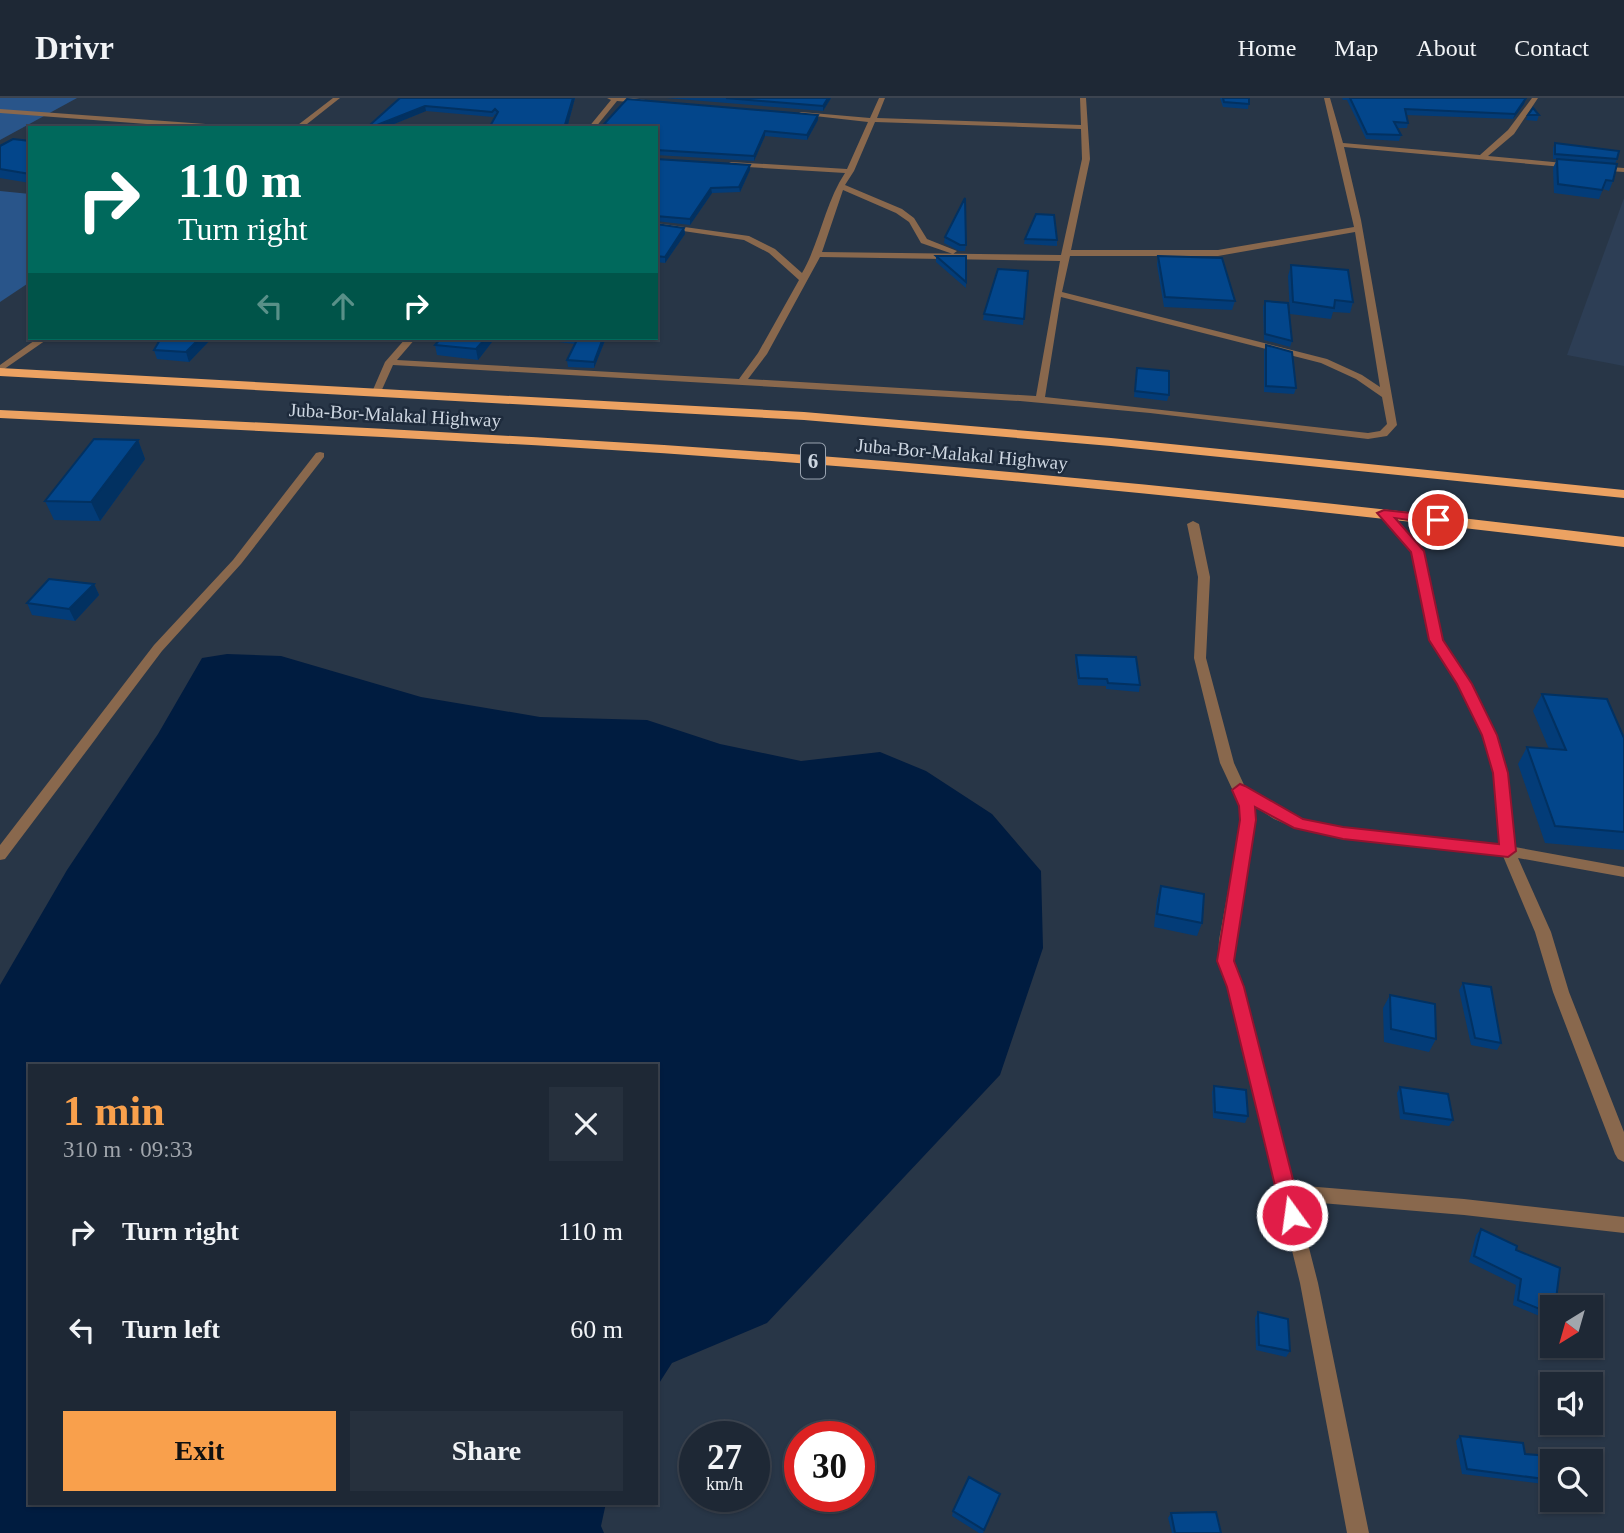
<!DOCTYPE html>
<meta charset="utf-8">
<style>
body{margin:0;font-family:Georgia,serif;background:#26303d;color:#f1f3f6;height:100vh;display:flex;flex-direction:column;font-size:26px;white-space:nowrap}
*{box-sizing:border-box;margin:0}
p{font-size:23px;color:#a1a6ad}
.icon{flex:none;width:38px;height:38px;fill:none;stroke:currentColor;stroke-width:2;stroke-linecap:round;stroke-linejoin:round}
.map{position:relative;flex:1;overflow:hidden}
.side{position:absolute;left:28px;top:966px;width:630px;height:441px;display:flex;flex-direction:column;background:#1e2835;border-radius:0px;box-shadow:0 2px 5px #0004,0 0 0 2px #3c4450}
.side>*{flex:none}
.banner{position:absolute;left:28px;top:28px;width:630px;height:214px;border-radius:0px;box-shadow:0 2px 5px #0004,0 0 0 2px #3c4450;background:#00695c;color:#fff;overflow:hidden}
.needle{width:46px;rotate:217deg}
.buttons{position:absolute;left:1540px;top:1197px;display:grid;gap:14px}
.buttons a{display:grid;place-items:center;width:63px;height:63px;border-radius:0px;background:#1e2835;box-shadow:0 2px 5px #0004,0 0 0 2px #3c4450;font-size:35px}
.speed{position:absolute;left:679px;top:1323px;display:flex;gap:14px;font-size:35px;font-weight:700;text-align:center}
.speed>*{display:grid;place-content:center;width:91px;height:91px;border-radius:50%;background:#1e2835;box-shadow:0 2px 5px #0004,0 0 0 2px #3c4450;line-height:1}
.speed small{font-size:18px;font-weight:400}
.speed .limit{border:10px solid #d22;background:#fff;color:#111}
.pin{position:absolute;display:grid;place-items:center;width:60px;height:60px;color:#fff;margin:-30px;border:4px solid #fff;border-radius:50%;box-shadow:0 2px 7px #0007}
.me{position:absolute;width:77px;margin:-38px;rotate:346deg;stroke-linejoin:round;filter:drop-shadow(0 0 5px #0008)}
.turn{display:flex;align-items:center;gap:24px;height:147px;padding:0 35px;font-size:32px}
.turn .icon{width:91px;height:91px;stroke-width:2.5}
.turn b{display:block;font-size:49px;line-height:60px}
.lanes{display:flex;align-items:center;height:66px;padding:0 35px;background:#0003;justify-content:center;gap:35px;direction:ltr}
.lanes .off{opacity:.35}
.round{display:grid;place-items:center;flex:none;width:74px;height:74px;border-radius:0px;background:#26303d}
.overview{display:flex;align-items:center;justify-content:space-between;height:119px;padding:0 35px}
h1{font-size:42px;font-weight:700;line-height:52px;color:#f9a04c}
.button{display:flex;gap:14px;margin-top:auto;padding:14px 35px}
.button a{flex:1;height:80px;border-radius:0px;background:#f9a04c;color:#111;font-size:28px;font-weight:700;line-height:80px;text-align:center}
.button a+a{background:#26303d;color:#f1f3f6}
ul{padding:0;list-style:none}
li{display:flex;align-items:center;gap:21px;height:98px;padding:0 35px}
li div{flex:1}
li b{display:block;font-size:26px}
li em{font-style:normal}
header{display:flex;align-items:center;gap:42px;box-sizing:border-box;height:98px;padding:0 35px;background:#1e2835;border-bottom:2px solid #3c4450}
header strong{font-size:33px}
nav{display:flex;gap:38px;margin-inline-start:auto;font-size:24px}
.map>svg:first-child{display:block}
.built{fill:#2d3e55}
.green{fill:#29558a}
.water{fill:#001c40}
.lines{fill:none;stroke-linecap:round;stroke-linejoin:round}
.minor{fill:#89684d;fill-rule:evenodd}
.trunk{fill:#eca262;fill-rule:evenodd}
.wall{fill:#033c78}
.shaded-wall{fill:#023161}
.building{fill:#03468b;stroke:#023161;stroke-width:2}
.route{fill:#e11d48;stroke:#92132f;stroke-width:2}
.labels{text-anchor:middle;dominant-baseline:central;stroke-width:5;stroke-linejoin:round;paint-order:stroke}
.far-street-label{font-size:19px;fill:#ced7e2;stroke:#1e2b3c}
.shield{fill:#1e2b3c;stroke:#99a3b0;stroke-width:2}
.shield-label{font-size:21px;font-weight:bold;fill:#ced7e2}
</style>
<header>
<strong>Drivr</strong>
<nav><a>Home</a><a>Map</a><a>About</a><a>Contact</a></nav>
</header>
<div class="map">
<svg width="1624" height="1435" viewBox="0 0 1624 1435">
<rect width="100%" height="100%" fill="#283647"/>
<!-- built -->
<path class="built" d="M1624,100V268L1567,257Z"/>
<!-- green -->
<path class="green" d="M0,0H77L0,42Z
M0,93L30,96V184L0,204Z"/>
<!-- water -->
<path class="water" d="M227,556L281,558L421,599L540,619L647,622L720,646L801,663L880,654L926,673L992,716L1041,773L1043,850L1000,977L767,1225L672,1265L656,1290V968H30V1405H606L601,1428L604,1435H0V887L67,772L158,636L202,560Z"/>
<g class="lines">
<!-- minor -->
<path class="minor" d="M333,0H340L302,30H294Z
M607,0H633L658,4L655,6L617,3L595,30H588L611,2Z
M879,0H885L877,20L1081,27L1080,0H1086L1090,61L1071,152H1218L1354,129L1324,0H1330L1343,45L1480,57L1508,32L1532,0H1538L1514,36L1488,58L1574,66L1578,68L1574,70L1344,49L1361,122L1397,327L1387,338L1368,341L1150,315L1020,303L393,267L380,296L372,294L385,264L406,240H416L397,262L739,281L758,255L799,182L769,155L744,142L656,129V125L749,138L775,151L802,175C820,144 825,105 845,75L731,68L727,66L731,64L847,71L868,24L797,16L801,14L870,20ZM875,24L1081,31L1082,61L1061,157L822,154L843,92L896,115L909,124L921,145L953,156L957,153L927,141L914,120L902,111L845,87L854,73ZM1355,134L1380,289L1362,277L1327,261L1062,194L1070,158H1218ZM820,159L1060,163L1036,298L748,281L767,256ZM1061,199L1321,265L1356,281L1382,299L1387,326L1380,333L1368,335L1045,299Z
M0,11L233,28L236,30H200L0,15Z
M1597,68L1624,70V74L1594,72L1593,70Z
M38,240H49L0,274V267Z
M320,354L324,355V359L241,466L162,553L5,761L0,762V747L154,547L233,462L316,355Z
M1384,412L1388,413L1423,453L1442,542L1470,586L1497,637L1508,675L1515,749L1624,769V779L1518,760L1551,834L1569,894L1624,1034V1064L1618,1061L1615,1056L1553,894L1535,834L1503,758L1344,740L1295,730L1274,721L1254,708L1255,722L1235,842L1234,863L1243,889L1293,1087L1464,1101L1624,1119V1135L1464,1117L1297,1103L1318,1185L1369,1435H1347L1300,1185L1227,889L1218,863L1219,842L1241,722L1240,708L1220,665L1194,560L1198,479L1187,426L1193,423L1199,426L1210,479L1206,560L1234,665L1245,689L1284,713L1303,721L1344,730L1500,747L1494,675L1483,637L1458,586L1430,542L1411,454L1378,415Z"/>
<!-- trunk -->
<path class="trunk" d="M0,270L804,314L1111,340L1624,392V400L1111,348L804,322L0,278Z
M0,312C188,321 376,330 564,341C918,361 1272,397 1624,439V449C1272,406 918,370 564,349C376,338 188,330 0,320Z"/>
</g>
<!-- wall -->
<path class="wall" d="M400,0H575L567,30H489L496,17L495,16L493,19L426,13L384,30H371V26Z
M666,0H831L823,13Z
M1220,0H1249L1248,11L1223,9Z
M1342,0H1526L1524,6L1513,21L1406,17L1408,25L1407,30H1397L1401,37L1399,43L1366,41L1347,2H1343Z
M1528,17H1539L1537,23L1526,22Z
M818,22L807,42L765,38L754,63L656,57V30H605L604,26Z
M30,43V85L0,80V48Z
M1555,45L1617,61L1615,66L1613,83L1609,93L1603,91L1599,101L1554,95L1553,70L1557,61H1553V50Z
M656,61L750,72L740,94L712,95L690,127L656,123Z
M656,126L684,130L685,136L665,165L656,164Z
M945,139L966,147L965,153H959L944,145Z
M1025,141L1057,142V148L1024,146Z
M936,158L966,184V190L936,164Z
M1158,158L1235,203L1232,212L1164,209L1157,167Z
M1291,167L1353,204L1350,215L1333,214L1331,221L1290,216L1288,178Z
M1028,173L1023,227L983,222L984,216Z
M1265,203L1292,243L1290,249L1264,242L1263,209Z
M161,240H212L189,264L157,261L154,252Z
M441,240H495L478,262L437,257L435,247Z
M558,240H606L594,270L568,269L567,262L575,246L559,244Z
M1266,247L1296,290L1294,296L1264,294V253Z
M1137,270L1169,297L1167,303L1134,299Z
M138,342L145,361L100,423L54,422L45,403Z
M94,486L99,497L75,523L32,517L27,505Z
M1076,557L1140,587L1139,594L1106,591V588L1078,587L1075,563Z
M1542,596L1624,640V752L1545,745L1518,666L1527,649L1549,651L1533,613Z
M1161,788L1202,825L1197,838L1154,829L1157,801Z
M1463,885L1501,945L1497,952L1471,947L1459,892Z
M1390,897L1436,941L1429,954L1384,944L1383,910Z
M1214,988L1248,1018L1245,1025L1213,1020L1212,994Z
M1400,989L1453,1022L1449,1028L1400,1021L1397,995Z
M1481,1131L1516,1152L1552,1216V1218L1549,1222L1513,1207L1516,1187L1469,1164L1476,1137Z
M1258,1214L1290,1253L1286,1259L1256,1252L1255,1220Z
M1460,1338L1552,1363V1390V1387L1462,1376L1456,1343Z
M999,1401L983,1435H979L952,1418L953,1413Z
M1171,1415L1221,1435H1172L1168,1420Z"/>
<!-- shaded-wall -->
<path class="shaded-wall" d="M573,0H575L567,30H564Z
M828,0H831L823,13V8Z
M1526,0L1524,6L1513,21L1515,16Z
M425,8L426,13L384,30H372V29Z
M818,17V22L807,42V37Z
M765,33V38L754,63V58Z
M750,67V72L740,94L739,89Z
M711,90L712,95L690,127V121Z
M684,130L685,136L665,165V159Z
M200,240H212L189,264L186,254Z
M486,240H495L478,262L476,251Z
M603,240H606L594,270V264Z
M138,342L145,361L100,423L91,404Z
M94,486L99,497L75,523L69,511Z"/>
<!-- building -->
<path class="building" d="M400,0H573L564,30H489L498,14L495,11L492,14L425,8L372,29L371,26Z
M726,0H828L823,8Z
M1223,0H1249V6L1224,4Z
M1350,0H1526L1515,16L1405,11L1408,25L1394,24L1401,37L1367,36Z
M627,1L818,17L807,37L765,33L754,58L656,52V30H625L604,26Z
M1533,10L1539,17H1528Z
M13,41L30,43V76L0,71V48Z
M1555,45L1619,53L1617,61L1555,56Z
M656,61L750,67L739,89L711,90L690,121L656,118Z
M1557,61L1617,66L1613,83L1606,82L1602,92L1558,86Z
M965,100L966,147H960L945,139Z
M1036,116L1054,117L1057,142L1025,141Z
M656,126L684,130L665,159L656,158Z
M936,158H966V184Z
M1158,158L1222,160L1235,203L1165,199Z
M1291,167L1348,172L1353,204L1335,202L1334,210L1293,204Z
M998,171L1028,173L1024,221L984,216Z
M1265,203L1288,205L1292,243L1265,236Z
M161,240H200L186,254L154,252Z
M441,240H486L476,251L435,247Z
M577,240H603L594,264L567,262L578,240Z
M1266,247L1292,254L1296,290L1266,288Z
M1137,270L1169,273V297L1135,293Z
M94,341L138,342L91,404L45,403Z
M49,481L94,486L69,511L27,505Z
M1076,557L1136,559L1140,587L1108,585L1107,581L1079,580Z
M1542,596L1607,601L1624,640V734L1555,728L1527,649L1566,652Z
M1161,788L1204,796L1202,825L1157,816Z
M1463,885L1491,889L1501,945L1475,940Z
M1390,897L1435,906L1436,941L1391,931Z
M1214,988L1246,992L1248,1018L1215,1014Z
M1400,989L1448,996L1453,1022L1404,1015Z
M1481,1131L1517,1148L1516,1152L1560,1170L1555,1209H1552V1216L1518,1202L1521,1181L1474,1158Z
M1258,1214L1288,1221L1290,1253L1259,1247Z
M1460,1338L1523,1345L1525,1356L1576,1360L1577,1363H1552V1382L1467,1371Z
M969,1379L1000,1396L984,1432L953,1413Z
M1216,1414L1221,1435H1175L1171,1415Z"/>
<!-- route -->
<path class="route" d="M1384,412L1438,418L1444,422L1438,426L1395,420L1424,453L1443,542L1472,586L1497,637L1508,675L1516,753L1508,759L1343,741L1294,730L1255,709L1256,722L1234,863L1244,889L1302,1117L1299,1124L1292,1126L1285,1124L1282,1117L1227,889L1217,863L1240,722L1239,708L1232,692L1240,686L1245,688L1303,721L1343,729L1499,746L1493,675L1482,637L1457,586L1429,542L1411,454L1377,415Z"/>
<g class="labels">
<!-- far-street labels -->
<g class="far-street-label">
<text transform="translate(395 317) rotate(3)">Juba-Bor-Malakal Highway</text>
<text transform="translate(962 356) rotate(5)">Juba-Bor-Malakal Highway</text>
</g>
<!-- shield labels -->
<rect class="shield" x="801" y="345.5" width="24" height="35" rx="5"/>
<g class="shield-label">
<text x="813" y="363">6</text>
</g>
</g>
</svg>
<div class="buttons">
<a><svg class="needle" viewBox="-14 -14 28 28"><path d="M0-13l5 13h-10z" fill="#e53935"/><path d="M0 13l5-13h-10z" fill="#a1a6ad"/></svg></a>
<a><svg class="icon" aria-label="sound" viewBox="0 0 24 24"><path d="M4 9h4l5-4v14l-5-4H4zM17 9q2 3 0 6"/></svg></a>
<a><svg class="icon" aria-label="search" viewBox="0 0 24 24"><circle cx="10" cy="10" r="6"/><path d="M15 15l6 6"/></svg></a>
</div>
<div class="speed"><div>27<small>km/h</small></div><div class="limit">30</div></div>
<div class="pin" style="left:1438px;top:422px;background:#d93025"><svg class="icon" aria-label="arrive" viewBox="0 0 24 24"><path d="M6 21V4h12l-3 4 3 4H6"/></svg></div>
<svg class="me" style="left:1292px;top:1117px" viewBox="-20 -20 40 40"><circle r="17" fill="#e11d48" stroke="#fff" stroke-width="3"/><path d="M0-11L8 9 0 5-8 9z" fill="#fff"/></svg>
<div class="banner">
<div class="turn"><svg class="icon" aria-label="right" viewBox="0 0 24 24"><path d="M7 20v-9h11M14 6l5 5-5 5"/></svg><div><b>110 m</b>Turn right</div></div>
<div class="lanes"><svg class="icon off" aria-label="left" viewBox="0 0 24 24"><path d="M17 20v-9H6M10 6l-5 5 5 5"/></svg><svg class="icon off" aria-label="ahead" viewBox="0 0 24 24"><path d="M12 20V5M6 11l6-6 6 6"/></svg><svg class="icon" aria-label="right" viewBox="0 0 24 24"><path d="M7 20v-9h11M14 6l5 5-5 5"/></svg></div>
</div>
<section class="side">
<div class="overview"><div><h1>1 min</h1><p>310 m · 09:33</p></div><a class="round"><svg class="icon" aria-label="close" viewBox="0 0 24 24"><path d="M6 6l12 12M18 6L6 18"/></svg></a></div>
<ul>
<li><svg class="icon" aria-label="right" viewBox="0 0 24 24"><path d="M7 20v-9h11M14 6l5 5-5 5"/></svg><div><b>Turn right</b></div><em>110 m</em></li>
<li><svg class="icon" aria-label="left" viewBox="0 0 24 24"><path d="M17 20v-9H6M10 6l-5 5 5 5"/></svg><div><b>Turn left</b></div><em>60 m</em></li>
</ul>
<div class="button"><a>Exit</a><a>Share</a></div>
</section>
</div>
